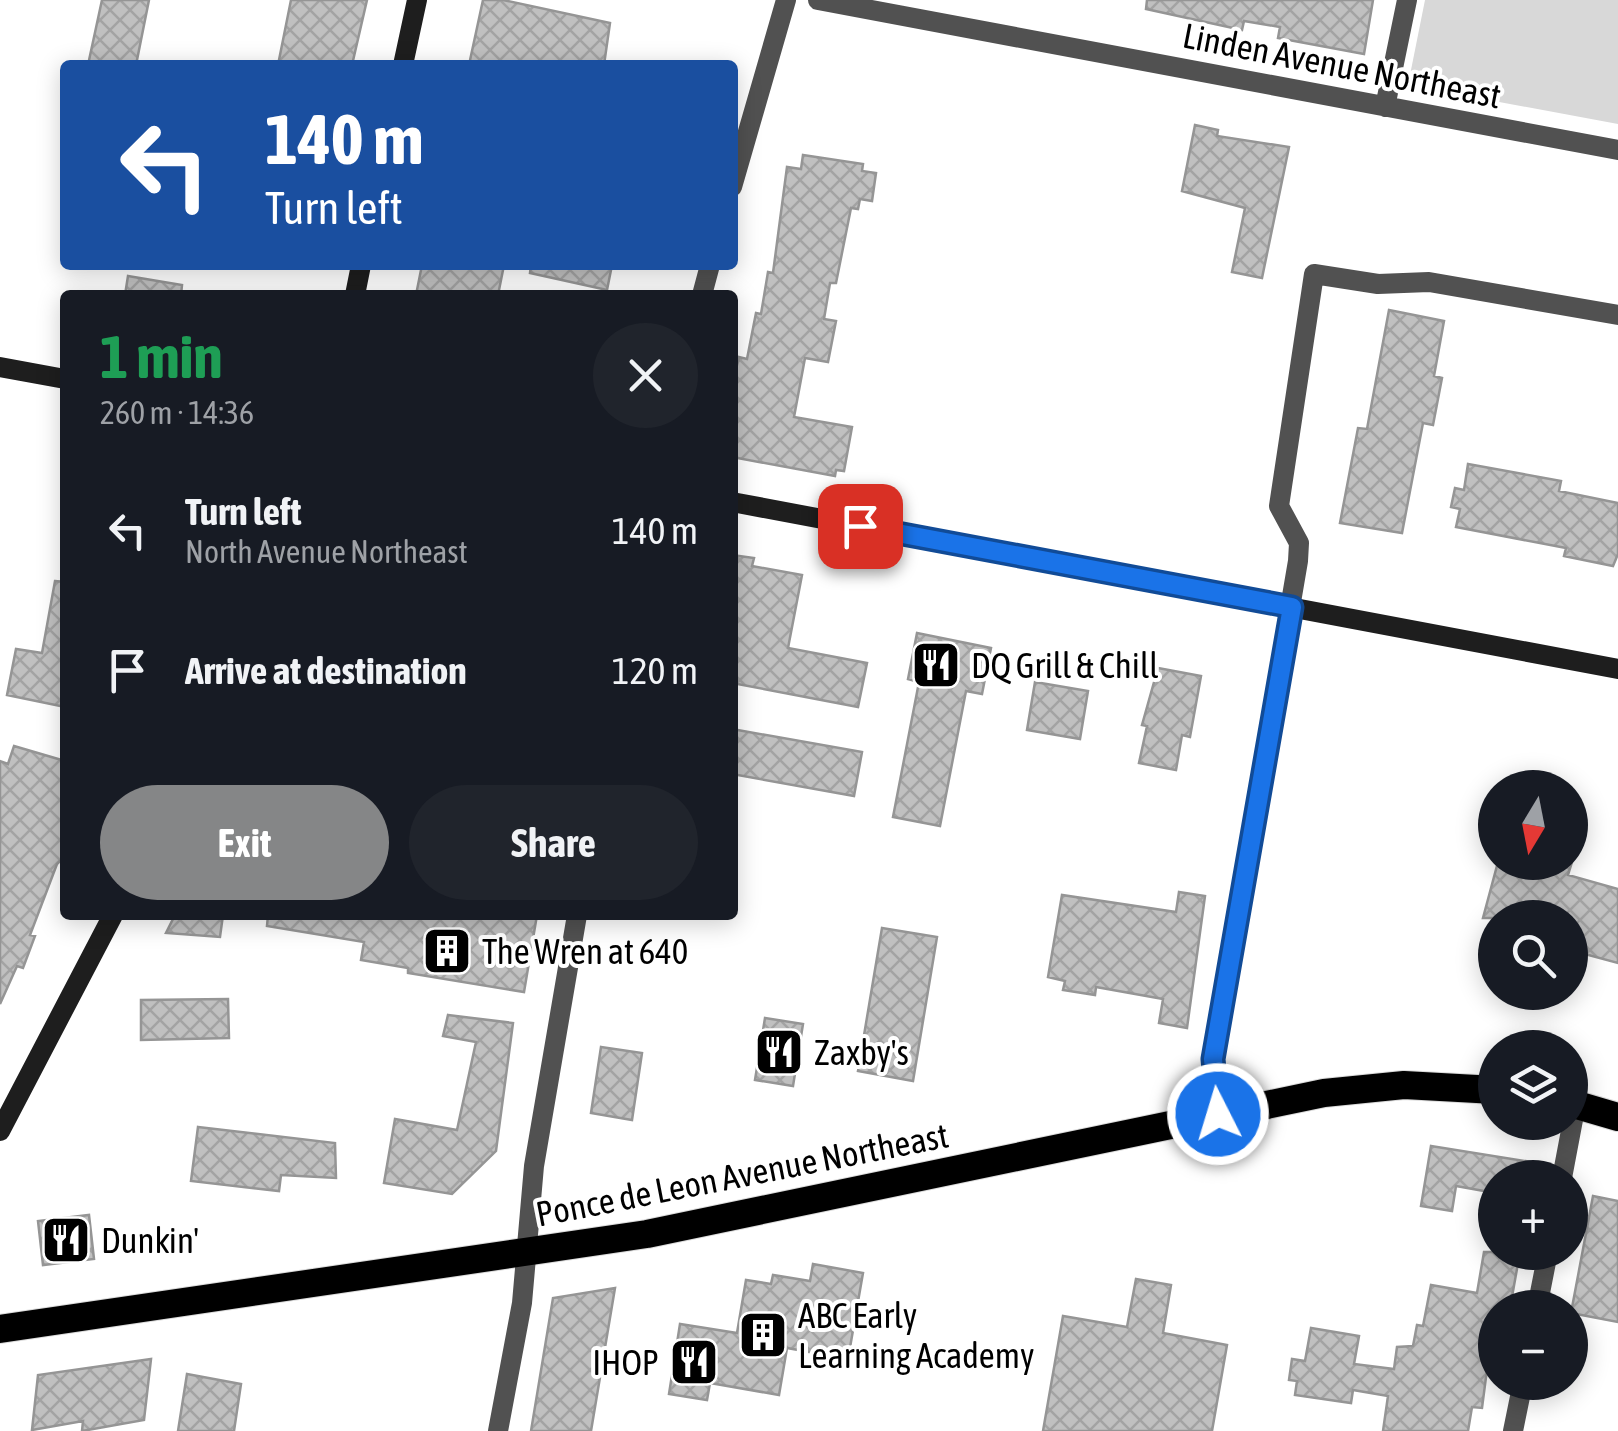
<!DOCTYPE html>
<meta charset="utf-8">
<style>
body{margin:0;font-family:"Asap Condensed",sans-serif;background:#20242c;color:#f1f3f6;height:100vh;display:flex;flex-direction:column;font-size:38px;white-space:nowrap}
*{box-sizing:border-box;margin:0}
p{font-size:32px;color:#9ea1a6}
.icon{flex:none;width:55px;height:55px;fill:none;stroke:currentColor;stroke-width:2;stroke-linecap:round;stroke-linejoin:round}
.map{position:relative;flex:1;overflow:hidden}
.details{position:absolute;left:60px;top:290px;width:678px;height:630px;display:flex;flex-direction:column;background:#171b24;border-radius:10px;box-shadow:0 5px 25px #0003}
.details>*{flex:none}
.banner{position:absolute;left:60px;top:60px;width:678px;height:210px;border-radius:10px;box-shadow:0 5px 25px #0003;background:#1a4fa0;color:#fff;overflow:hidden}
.needle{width:65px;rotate:190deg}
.controls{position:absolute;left:1478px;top:770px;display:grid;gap:20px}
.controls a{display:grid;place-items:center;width:110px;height:110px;border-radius:50%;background:#171b24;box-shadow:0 5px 25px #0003;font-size:50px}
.pin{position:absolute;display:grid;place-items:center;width:85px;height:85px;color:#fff;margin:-42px;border-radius:20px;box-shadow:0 5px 15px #0006}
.me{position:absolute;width:110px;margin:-55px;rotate:355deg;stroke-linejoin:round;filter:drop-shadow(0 0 8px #0008)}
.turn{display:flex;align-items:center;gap:35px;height:210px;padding:0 40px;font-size:45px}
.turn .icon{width:130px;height:130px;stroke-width:2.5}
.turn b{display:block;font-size:70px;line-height:85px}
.round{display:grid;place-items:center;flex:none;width:105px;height:105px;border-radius:52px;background:#20242c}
.headline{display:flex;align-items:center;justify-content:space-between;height:170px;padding:0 40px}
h1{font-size:60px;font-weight:700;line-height:75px;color:#1e9e55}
.button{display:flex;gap:20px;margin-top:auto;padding:20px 40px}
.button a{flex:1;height:115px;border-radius:60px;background:#858687;color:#fff;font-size:40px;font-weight:700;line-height:115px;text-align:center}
.button a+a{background:#20242c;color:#f1f3f6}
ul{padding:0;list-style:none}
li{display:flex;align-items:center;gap:30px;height:140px;padding:0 40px}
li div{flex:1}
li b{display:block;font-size:38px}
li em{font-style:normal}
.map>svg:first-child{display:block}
.green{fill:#d8d8d8}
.building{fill:url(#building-cross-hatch);stroke:#959595;stroke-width:2.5}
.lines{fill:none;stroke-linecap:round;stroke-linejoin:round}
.trunk-casing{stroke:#dbdbdb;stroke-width:30}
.minor{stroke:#515151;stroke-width:20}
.tertiary{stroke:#515151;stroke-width:20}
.secondary{stroke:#1e1e1e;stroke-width:20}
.trunk{stroke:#000;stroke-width:28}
.route-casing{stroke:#114b97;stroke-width:25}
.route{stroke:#1a73e8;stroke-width:18}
.labels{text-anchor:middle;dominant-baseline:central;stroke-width:8;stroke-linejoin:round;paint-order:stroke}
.street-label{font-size:35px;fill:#000;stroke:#fff}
.poi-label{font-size:35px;fill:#000;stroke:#fff;text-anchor:start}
</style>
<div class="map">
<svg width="1618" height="1431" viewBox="0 0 1618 1431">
<defs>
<pattern id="building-cross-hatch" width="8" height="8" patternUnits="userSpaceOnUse" patternTransform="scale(2.5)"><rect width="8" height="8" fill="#c0c0c0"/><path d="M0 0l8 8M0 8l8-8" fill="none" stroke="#a3a3a3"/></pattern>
</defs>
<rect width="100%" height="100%" fill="#fff"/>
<!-- green -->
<path class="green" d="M1425,0H1618V124L1408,85Z"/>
<!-- building -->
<path class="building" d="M102,0H149L136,65H88Z
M291,0H367L352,65H278Z
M483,0H503L610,23L604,65H469Z
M1147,0H1373L1364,54L1278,38L1280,27L1244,21L1242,30L1146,9Z
M1195,125L1218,130L1217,136L1289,147L1262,278L1232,272L1245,208L1182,191Z
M803,155L863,164L862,171L876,173L872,201L860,199L858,209L851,208L836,283H830L824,319L836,321L828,362L805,358L794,417L852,427L844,471L836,470L835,476L732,457V385L739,357L747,359L756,313L761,314L768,272L773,273L787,167L801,169Z
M422,265H504L498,295H416Z
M531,265H612L607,290L530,273Z
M128,276L182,285L181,295H125Z
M1389,310L1444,321L1434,376L1442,378L1433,425L1423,423L1402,533L1340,523L1358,428L1367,429Z
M1468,464L1561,481L1559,491L1618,503V554L1613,566L1564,556L1566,548L1456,527L1460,509L1451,507L1455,488L1464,490Z
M732,555L754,558L752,566L802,575L788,648L867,663L858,707L732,683Z
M55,581L65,582V707L7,695L16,649L42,653Z
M917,633L991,648L982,694L966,691L940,826L893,817L919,682L908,679Z
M1158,668L1201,676L1190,737L1182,735L1176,770L1139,763L1147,726L1142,725Z
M1035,682L1088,691L1080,739L1027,730Z
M732,729L862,752L854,796L732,774Z
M14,746L65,761V856L57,864L30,935L35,936L23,968L17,966L0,1004V761L8,764Z
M1498,862H1572L1568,875L1618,889V963L1570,950V918H1483Z
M1179,892L1205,896L1187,1028L1159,1023L1163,999L1096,987L1095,995L1063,990L1065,981L1048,977L1062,895L1176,912Z
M175,915H223L220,937L166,933Z
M268,915H537L524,992L408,973V968L361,960L364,942L267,926Z
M882,928L937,937L913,1081L858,1071Z
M228,999L229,1038L141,1040V1000Z
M448,1015L513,1023L496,1151L452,1194L384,1183L395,1119L457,1130L476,1042L443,1036Z
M765,1018L803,1024L793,1086L755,1080Z
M601,1047L642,1053L632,1120L591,1113Z
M198,1127L335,1143L336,1178L281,1175L279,1191L191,1181Z
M1431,1146L1550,1165L1549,1178H1495V1193L1456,1186L1452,1211L1421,1206Z
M1593,1196L1618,1201V1322L1571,1313Z
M89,1215L94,1259L43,1265L38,1221Z
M1484,1252H1520L1510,1308H1495L1482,1408L1472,1407L1468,1431H1383L1388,1396L1353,1390L1351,1403L1295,1395L1297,1381L1289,1380L1292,1359L1305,1361L1311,1328L1359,1336L1354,1364L1394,1369L1397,1347L1413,1346L1417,1325L1423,1326L1431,1285L1477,1293Z
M813,1264L863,1273L848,1359L787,1348L779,1395L710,1383L707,1400L669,1394L680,1324L737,1333L746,1280L771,1284L773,1275L810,1281Z
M1136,1279L1171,1285L1163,1333L1227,1345L1212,1431H1043L1063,1316L1127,1327Z
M615,1288L591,1431H531L553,1298Z
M151,1359L144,1420L82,1431L83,1421L32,1430L38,1375Z
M187,1374L241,1384L234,1431H178Z"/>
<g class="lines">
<!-- trunk casing -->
<g class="trunk-casing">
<path id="trunk" d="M1570,1103L1618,1117
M0,1329L647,1234L1324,1093L1404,1085L1495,1090"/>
</g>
<!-- minor -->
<path class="minor" d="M818,0L1618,150
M1385,107L1407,0
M1218,1114L1213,1059L1298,561L1299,543L1279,506L1314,274L1378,284L1429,282L1618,315
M1562,1178L1576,1104
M1537,1308L1548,1252
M1513,1431L1523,1382"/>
<!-- tertiary -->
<path class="tertiary" d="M732,187L786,0
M702,295L710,265
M498,1431L522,1303L534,1166L577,915"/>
<!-- secondary -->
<path class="secondary" d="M403,65L417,0
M355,295L361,265
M0,367L65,379
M732,502L1618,669
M0,1131L113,915"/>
<!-- trunk -->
<use href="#trunk" class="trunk"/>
</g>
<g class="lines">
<!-- route casing -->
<g class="route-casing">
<path id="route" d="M860,526L1292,607L1213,1059L1218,1114"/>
</g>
<!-- route -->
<use href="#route" class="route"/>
</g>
<!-- icons -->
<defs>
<g id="restaurant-square" transform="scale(2.5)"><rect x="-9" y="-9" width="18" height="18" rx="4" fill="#000" stroke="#fff"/><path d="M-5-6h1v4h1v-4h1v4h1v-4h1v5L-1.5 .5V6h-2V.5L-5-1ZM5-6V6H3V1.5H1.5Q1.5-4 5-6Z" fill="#fff"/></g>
<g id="building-square" transform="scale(2.5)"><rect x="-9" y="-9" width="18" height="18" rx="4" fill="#000" stroke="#fff"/><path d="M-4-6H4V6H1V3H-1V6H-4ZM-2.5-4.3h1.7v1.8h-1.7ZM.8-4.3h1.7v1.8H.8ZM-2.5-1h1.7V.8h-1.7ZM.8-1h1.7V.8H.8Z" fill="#fff"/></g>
</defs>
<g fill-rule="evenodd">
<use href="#restaurant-square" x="936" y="665"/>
<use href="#building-square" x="447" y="951"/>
<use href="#restaurant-square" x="779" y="1052"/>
<use href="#restaurant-square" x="66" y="1240"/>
<use href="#building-square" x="763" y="1335"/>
<use href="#restaurant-square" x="694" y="1362"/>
</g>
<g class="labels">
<!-- street labels -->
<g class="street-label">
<text transform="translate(1342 65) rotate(11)">Linden Avenue Northeast</text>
<text transform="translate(742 1174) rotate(-11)">Ponce de Leon Avenue Northeast</text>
</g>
<!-- poi labels -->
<g class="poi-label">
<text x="971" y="665">DQ Grill &amp; Chill</text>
<text x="482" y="951">The Wren at 640</text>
<text x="814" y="1052">Zaxby's</text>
<text x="101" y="1240">Dunkin'</text>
<text x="798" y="1315">ABC Early<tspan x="798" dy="40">Learning Academy</tspan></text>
<text x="659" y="1362" text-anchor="end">IHOP</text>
</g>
</g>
</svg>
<div class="controls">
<a><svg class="needle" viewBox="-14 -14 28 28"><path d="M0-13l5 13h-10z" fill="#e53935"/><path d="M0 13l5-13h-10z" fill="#9ea1a6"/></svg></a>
<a><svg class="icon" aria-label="search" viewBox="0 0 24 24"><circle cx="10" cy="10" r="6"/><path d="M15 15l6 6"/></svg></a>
<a><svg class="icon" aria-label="layers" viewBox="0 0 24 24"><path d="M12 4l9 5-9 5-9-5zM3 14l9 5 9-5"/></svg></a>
<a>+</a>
<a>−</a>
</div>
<div class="pin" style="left:860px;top:526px;background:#d93025"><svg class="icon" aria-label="arrive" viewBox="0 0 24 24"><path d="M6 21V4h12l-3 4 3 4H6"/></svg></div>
<svg class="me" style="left:1218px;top:1114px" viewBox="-20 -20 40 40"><circle r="17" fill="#1a73e8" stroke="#fff" stroke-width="3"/><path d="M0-11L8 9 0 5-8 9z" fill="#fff"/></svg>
<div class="banner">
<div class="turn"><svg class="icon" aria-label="left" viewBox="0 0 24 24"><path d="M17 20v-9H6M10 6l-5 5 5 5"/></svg><div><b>140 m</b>Turn left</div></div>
</div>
<section class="details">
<div class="headline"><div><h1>1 min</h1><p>260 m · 14:36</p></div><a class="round"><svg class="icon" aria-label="close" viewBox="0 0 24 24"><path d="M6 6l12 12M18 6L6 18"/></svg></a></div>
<ul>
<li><svg class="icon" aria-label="left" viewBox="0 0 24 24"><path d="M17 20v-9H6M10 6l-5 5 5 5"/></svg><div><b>Turn left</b><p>North Avenue Northeast</p></div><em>140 m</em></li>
<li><svg class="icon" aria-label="arrive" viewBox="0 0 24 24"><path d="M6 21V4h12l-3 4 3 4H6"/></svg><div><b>Arrive at destination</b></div><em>120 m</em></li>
</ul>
<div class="button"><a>Exit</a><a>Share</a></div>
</section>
</div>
